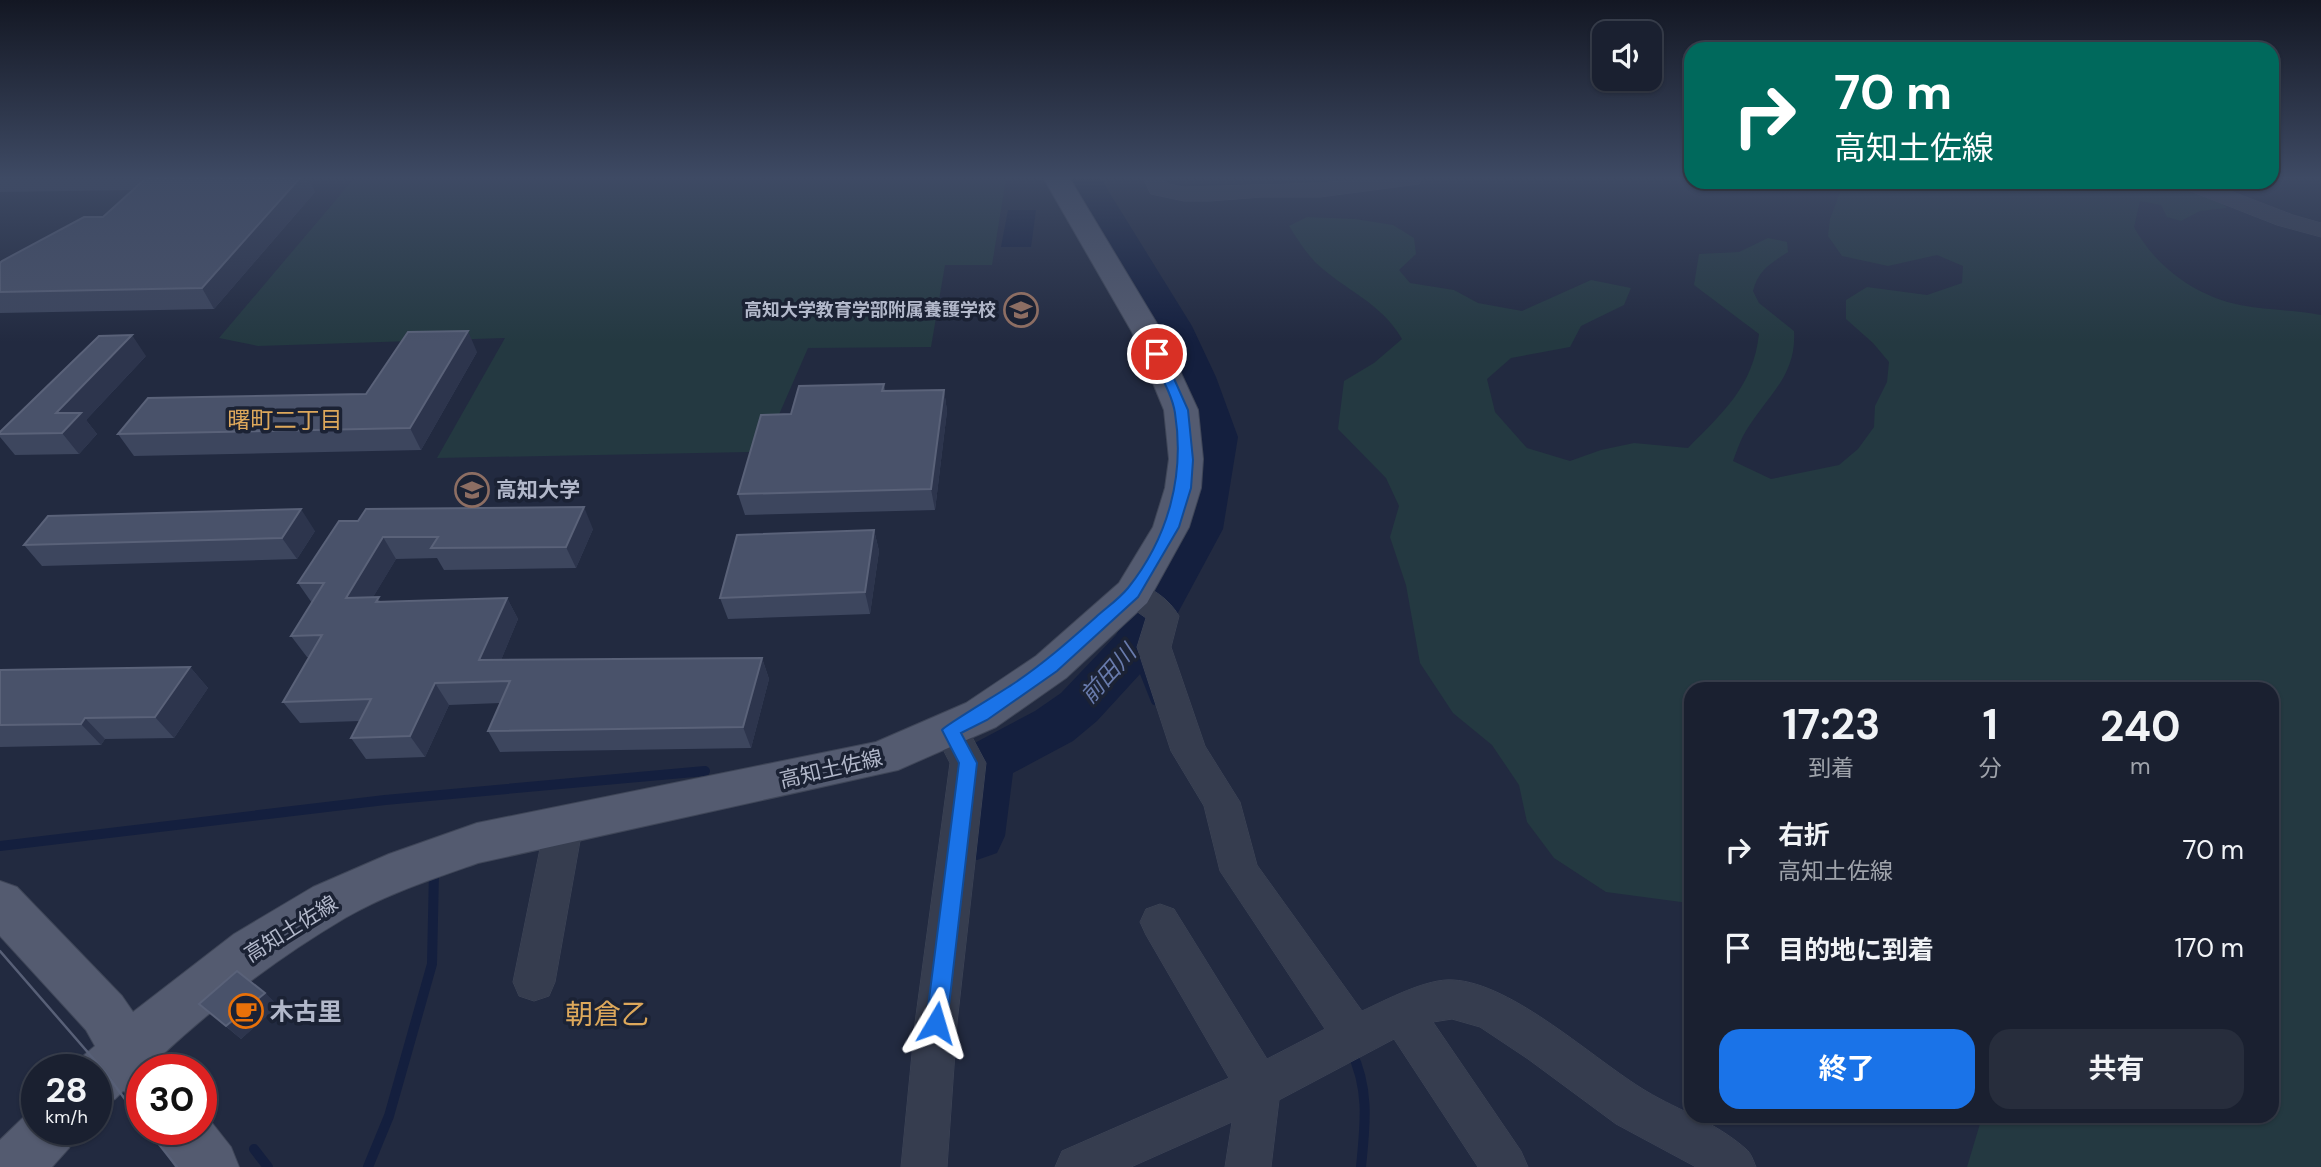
<!DOCTYPE html>
<html lang="ja">
<meta charset="utf-8">
<style>
body{margin:0;font-family:"DM Sans","Noto Sans JP",sans-serif;background:#272d3c;color:#f1f3f6;height:100vh;display:flex;flex-direction:column;font-size:26px;white-space:nowrap}
*{box-sizing:border-box;margin:0}
p{font-size:23px;color:#9fa3ab}
.icon{flex:none;width:38px;height:38px;fill:none;stroke:currentColor;stroke-width:2;stroke-linecap:round;stroke-linejoin:round}
.map{position:relative;flex:1;overflow:hidden}
.side{position:absolute;left:1684px;top:682px;width:595px;height:441px;display:flex;flex-direction:column;background:#1a2030;border-radius:21px;box-shadow:0 2px 5px #0004,0 0 0 2px #383e4c}
.side>*{flex:none}
.hud{position:absolute;left:1684px;top:42px;width:595px;height:147px;border-radius:21px;box-shadow:0 2px 5px #0004,0 0 0 2px #383e4c;background:#00695c;color:#fff;overflow:hidden}
.controls{position:absolute;left:1592px;top:21px;display:grid;gap:14px}
.controls a{display:grid;place-items:center;width:70px;height:70px;border-radius:14px;background:#1a2030;box-shadow:0 2px 5px #0004,0 0 0 2px #383e4c;font-size:35px}
.speed{position:absolute;left:21px;top:1054px;display:flex;gap:14px;font-size:35px;font-weight:700;text-align:center}
.speed>*{display:grid;place-content:center;width:91px;height:91px;border-radius:50%;background:#1a2030;box-shadow:0 2px 5px #0004,0 0 0 2px #383e4c;line-height:1}
.speed small{font-size:18px;font-weight:400}
.speed .limit{border:10px solid #d22;background:#fff;color:#111}
.pin{position:absolute;display:grid;place-items:center;width:60px;height:60px;color:#fff;margin:-30px;border:4px solid #fff;border-radius:50%;box-shadow:0 2px 7px #0007}
.me{position:absolute;width:77px;margin:-38px;rotate:7deg;stroke-linejoin:round;filter:drop-shadow(0 0 5px #0008)}
.turn{display:flex;align-items:center;gap:24px;height:147px;padding:0 35px;font-size:32px}
.turn .icon{width:91px;height:91px;stroke-width:2.5}
.turn b{display:block;font-size:49px;line-height:60px}
.eta{display:flex;justify-content:space-evenly;align-items:center;height:119px;text-align:center}
.eta b{font-size:42px;font-weight:700;line-height:49px}
.cta{display:flex;gap:14px;margin-top:auto;padding:14px 35px}
.cta a{flex:1;height:80px;border-radius:21px;background:#1a73e8;color:#fff;font-size:28px;font-weight:700;line-height:80px;text-align:center}
.cta a+a{background:#272d3c;color:#f1f3f6}
ul{padding:0;list-style:none}
li{display:flex;align-items:center;gap:21px;height:98px;padding:0 35px}
li div{flex:1}
li b{display:block;font-size:26px}
li em{font-style:normal}
.map>svg:first-child{display:block}
.green{fill:#243941}
.water{fill:#141f3e}
.lines{fill:none;stroke-linecap:round;stroke-linejoin:round}
.stream-far1{stroke:#141f3e;stroke-width:8}
.stream{stroke:#141f3e;stroke-width:10}
.river{fill:#141f3e;fill-rule:evenodd}
.minor-casing{stroke:#3f4658;stroke-width:1}
.major-casing{stroke:#3f4658;stroke-width:2}
.minor{fill:#363d4f;fill-rule:evenodd}
.major{fill:#545b70;fill-rule:evenodd}
.tram{stroke:#586077;stroke-width:2.5}
.wall{fill:#3d465e}
.shaded-wall{fill:#2d354d}
.building{fill:#49526a;stroke:#5a6279;stroke-width:2}
.route{fill:#1a73e8;stroke:#114b97;stroke-width:2}
.labels{text-anchor:middle;dominant-baseline:central;stroke-width:7;stroke-linejoin:round;paint-order:stroke}
.far-poi-label{font-size:18px;font-weight:bold;fill:#b2b8ca;stroke:#1b2234;text-anchor:end}
.poi-label{font-size:21px;font-weight:bold;fill:#b2b8ca;stroke:#1b2234;text-anchor:start}
.street-label{font-size:21px;fill:#b2b8ca;stroke:#1b2234}
.neighbourhood-label{font-size:23px;fill:#dda85b;stroke:#1b2234}
.water-label{font-size:23px;font-style:italic;fill:#697bac;stroke:#1b2234}
.near-poi-label{font-size:24px;font-weight:bold;fill:#b2b8ca;stroke:#1b2234;text-anchor:start}
.near-quarter-label{font-size:28px;fill:#dda85b;stroke:#1b2234}
</style>
<div class="map">
<svg width="2321" height="1167" viewBox="0 0 2321 1167">
<rect width="100%" height="100%" fill="#222a40"/>
<!-- green -->
<path class="green" d="M358,179H1006L992,265H945L931,347L808,348L774,426L749,452L437,458L505,338L258,346L219,338L352,181Z
M1844,182H2200L2227,208L2200,211L2181,221L2167,217L2161,205L2140,201L2134,227C2155,266 2195,296 2240,305C2266,310 2294,310 2321,315V1167H1967L1982,1117L2272,1116V690H1690V902H1681L1606,892L1554,858L1527,822L1519,785L1492,745L1453,713L1420,663L1406,585L1390,537L1399,506L1386,478L1338,429L1344,381L1374,363L1402,339C1381,302 1344,290 1315,262C1305,251 1297,239 1289,226L1307,217L1355,219L1393,225L1414,238L1416,254L1399,270L1410,283L1454,290L1478,303L1522,311L1591,280L1631,288L1624,305L1581,326L1570,347L1511,358L1487,379L1495,412L1527,448L1570,461L1601,450L1634,443L1688,448C1723,412 1753,387 1759,334L1694,285L1699,254L1739,252L1768,238L1787,242L1788,252C1771,263 1758,270 1753,291L1759,303L1794,331C1797,378 1764,398 1743,436C1739,444 1736,453 1733,461L1771,479L1839,465L1858,449L1874,427L1875,406L1887,382L1889,362L1873,343L1846,319V300L1867,287L1927,295L1962,283L1963,266L1937,255L1888,266L1842,256L1828,236L1830,219Z"/>
<!-- water -->
<path class="water" d="M1008,210H1036L1031,247H1001Z"/>
<g class="lines">
<!-- stream-far1 -->
<path class="stream-far1" d="M1134,648L1155,701"/>
<!-- stream -->
<path class="stream" d="M0,846L385,800L705,771
M1351,1051C1370,1089 1365,1126 1361,1167
M254,1149L268,1167
M368,1167L389,1116L432,964L434,871"/>
<!-- river -->
<path class="river" d="M1069,179H1101L1192,326L1216,377L1238,437L1223,529L1152,661L1097,721L1073,741L1013,773L1005,836L997,853L977,860L957,853L949,836L961,761L969,746L1035,711L1061,693L1116,635L1177,529L1196,437L1176,377L1154,326Z"/>
<!-- minor casing -->
<g class="minor-casing">
<path id="minor" d="M1144,179H1165L1168,184L1184,187L1320,183L1361,179H1422L1419,184L1411,185L1320,197H1262L1210,201H1184L1151,194Z
M2177,182H2207L2293,215L2321,223V237L2277,225L2180,187Z
M1133,582C1152,587 1169,599 1179,616L1171,647L1205,746L1240,802L1257,865L1362,1011C1386,1000 1427,978 1453,980C1513,983 1594,1060 1646,1091C1681,1112 1714,1121 1746,1149C1751,1153 1753,1160 1756,1167H1696L1616,1124L1528,1059L1480,1027L1452,1019L1433,1022L1521,1151L1528,1167H1478L1394,1039L1279,1100L1271,1167H1225L1232,1122L1131,1167H1055L1062,1151L1229,1078L1146,935L1140,922L1146,909L1160,904L1174,909L1267,1059L1325,1029L1220,871L1204,806L1171,751L1137,647L1146,618L1122,601L1117,593L1122,585Z
M951,716L963,720L986,763L957,1023L947,1167H901L915,1023L950,763L933,730L939,720Z
M564,808L577,813L583,824L555,982L549,996L534,1001L519,996L513,982L545,824L551,813Z"/>
</g>
<!-- major casing -->
<g class="major-casing">
<path id="major" d="M1044,179H1070L1162,332L1198,410L1203,459L1201,488L1189,527L1147,603L1066,678L996,727L898,770L478,863C433,879 386,894 345,918C279,957 217,1004 161,1056L167,1069H142V1099L123,1091L115,1099L96,1106V1069H74L77,1061L95,1046L86,1030L0,936V881L17,887L122,996L133,1012L234,934L313,887L389,854L477,823L876,742L966,703L1036,656L1119,583L1153,527L1165,488L1169,459L1164,410L1132,332Z
M37,1107V1129H77L69,1148L52,1167H0V1140L31,1110Z
M201,1109L231,1147L239,1167H176L163,1148L155,1129H201Z"/>
</g>
<!-- minor -->
<use href="#minor" class="minor"/>
<!-- major -->
<use href="#major" class="major"/>
<!-- tram -->
<path class="tram" d="M0,951L104,1071L142,1122
M147,1129L177,1167"/>
</g>
<!-- wall -->
<path class="wall" d="M0,179H308L315,192L214,309L0,313V263L103,217L133,190L0,192Z
M477,352L421,450L134,456L118,434L366,394Z
M146,356L86,420L97,434L79,454L15,455L0,437V432Z
M884,384L885,391L944,390L947,411L935,510L745,515L738,494L791,414Z
M339,521L593,529L576,568L444,570L437,558L396,559L373,597L382,602L507,598L518,619L501,660L762,658L769,679L751,748L500,752L488,731L500,703L449,705L425,757L366,759L351,738L360,721L300,723L283,702L309,657H307L291,636L312,603L298,583Z
M874,530L879,551L870,614L728,619L720,598Z
M315,531L297,559L42,566L24,545Z
M190,667L208,688L174,738L105,739L101,745L0,747V670Z
M265,993L278,1006L241,1039L199,1004Z"/>
<!-- shaded-wall -->
<path class="shaded-wall" d="M299,179H308L315,192L214,309L202,288Z
M468,331L477,352L421,450L410,428Z
M132,335L146,356L86,420L97,434L79,454L62,433L56,413Z
M944,390L947,411L935,510L931,489Z
M584,507L593,529L576,568L566,547Z
M301,509L315,531L297,559L282,538Z
M874,530L879,551L870,614L865,592Z
M383,537L396,559L360,619L346,598Z
M507,598L518,619L492,682L479,660Z
M762,658L769,679L751,748L743,727Z
M190,667L208,688L174,738L155,717Z
M435,683L449,705L425,757L410,736Z
M85,718L105,739L101,745L81,724Z
M265,993L278,1006L241,1039L226,1026Z"/>
<!-- building -->
<path class="building" d="M145,179H299L202,288L0,292V263L2,261L84,217H103Z
M468,331L410,428L118,434L148,398L366,394L408,332Z
M132,335L56,413H81L62,433L0,434V432L99,336Z
M884,384L882,391L944,390L931,489L738,494L761,415L791,414L799,386Z
M584,507L566,547L431,548L438,537H383L346,598L379,597L376,602L507,598L479,660L762,658L743,727L488,731L510,681L435,683L410,736L351,738L371,699L283,702L322,635L291,636L324,583H298L339,521H358L366,509Z
M301,509L282,538L24,545L48,516Z
M874,530L865,592L720,598L737,535Z
M190,667L155,717L85,718L81,724L0,725V670Z
M237,971L265,993L226,1026L199,1004Z"/>
<!-- sky -->
<linearGradient id="sky" x2="0" y2="1"><stop stop-color="#131723"/><stop offset="0.52" stop-color="#3e4a64"/><stop offset="1" stop-color="#3e4a64" stop-opacity="0"/></linearGradient>
<rect width="2321" height="342" fill="url(#sky)"/>
<!-- route -->
<path class="route" d="M1157,350L1163,354L1188,410L1193,460L1191,488L1179,527L1138,597L1057,671L987,720L961,733L977,763L947,1023L944,1031L936,1034L929,1031L926,1023L959,763L942,730C944,726 1003,691 1013,684C1043,664 1069,641 1096,617C1106,608 1119,599 1128,588C1168,538 1185,476 1175,413C1172,393 1158,372 1150,354Z"/>
<!-- icons -->
<defs>
<g id="school-ring" transform="scale(1.75)"><circle r="9.5" fill="#1b2234" stroke="#8d6e63" stroke-width="1.5"/><path d="M0-5L7-2L0 1L-7-2ZM-4 1L0 2.5L4 1V4Q0 6-4 4Z" fill="#8d6e63"/></g>
<g id="university-ring" transform="scale(1.75)"><circle r="9.5" fill="#1b2234" stroke="#8d6e63" stroke-width="1.5"/><path d="M0-5L7-2L0 1L-7-2ZM-4 1L0 2.5L4 1V4Q0 6-4 4Z" fill="#8d6e63"/></g>
<g id="cafe-ring" transform="scale(1.75)"><circle r="9.5" fill="#1b2234" stroke="#e8710a" stroke-width="1.5"/><path d="M-5.5-4.5H6V0H3Q3 3.5 0 3.5H-2.5Q-5.5 3.5-5.5 0ZM3-3.2v2h1.7v-2ZM-6 4.5H4V6H-6Z" fill="#e8710a"/></g>
</defs>
<g fill-rule="evenodd">
<use href="#school-ring" x="1021" y="310"/>
<use href="#university-ring" x="472" y="490"/>
<use href="#cafe-ring" x="246" y="1011"/>
</g>
<g class="labels">
<!-- far-poi labels -->
<g class="far-poi-label">
<text x="996" y="310">高知大学教育学部附属養護学校</text>
</g>
<!-- poi labels -->
<g class="poi-label">
<text x="496" y="490">高知大学</text>
</g>
<!-- street labels -->
<g class="street-label">
<text transform="translate(831 769) rotate(-13)">高知土佐線</text>
<text transform="translate(291 929) rotate(-32)">高知土佐線</text>
</g>
<!-- neighbourhood labels -->
<g class="neighbourhood-label">
<text x="285" y="420">曙町二丁目</text>
</g>
<!-- water labels -->
<g class="water-label">
<text transform="translate(1108 674) rotate(-48)">前田川</text>
</g>
<!-- near-poi labels -->
<g class="near-poi-label">
<text x="270" y="1011">木古里</text>
</g>
<!-- near-quarter labels -->
<g class="near-quarter-label">
<text x="607" y="1014">朝倉乙</text>
</g>
</g>
</svg>
<div class="controls">
<a><svg class="icon" aria-label="sound" viewBox="0 0 24 24"><path d="M4 9h4l5-4v14l-5-4H4zM17 9q2 3 0 6"/></svg></a>
</div>
<div class="speed"><div>28<small>km/h</small></div><div class="limit">30</div></div>
<div class="pin" style="left:1157px;top:354px;background:#d93025"><svg class="icon" aria-label="arrive" viewBox="0 0 24 24"><path d="M6 21V4h12l-3 4 3 4H6"/></svg></div>
<svg class="me" style="left:936px;top:1023px" viewBox="-20 -20 40 40"><path d="M0-17L14 15 0 8-14 15z" fill="#1a73e8" stroke="#fff" stroke-width="4"/></svg>
<div class="hud">
<div class="turn"><svg class="icon" aria-label="right" viewBox="0 0 24 24"><path d="M7 20v-9h11M14 6l5 5-5 5"/></svg><div><b>70 m</b>高知土佐線</div></div>
</div>
<section class="side">
<div class="eta">
<div><b>17:23</b><p>到着</p></div>
<div><b>1</b><p>分</p></div>
<div><b>240</b><p>m</p></div>
</div>
<ul>
<li><svg class="icon" aria-label="right" viewBox="0 0 24 24"><path d="M7 20v-9h11M14 6l5 5-5 5"/></svg><div><b>右折</b><p>高知土佐線</p></div><em>70 m</em></li>
<li><svg class="icon" aria-label="arrive" viewBox="0 0 24 24"><path d="M6 21V4h12l-3 4 3 4H6"/></svg><div><b>目的地に到着</b></div><em>170 m</em></li>
</ul>
<div class="cta"><a>終了</a><a>共有</a></div>
</section>
</div>
